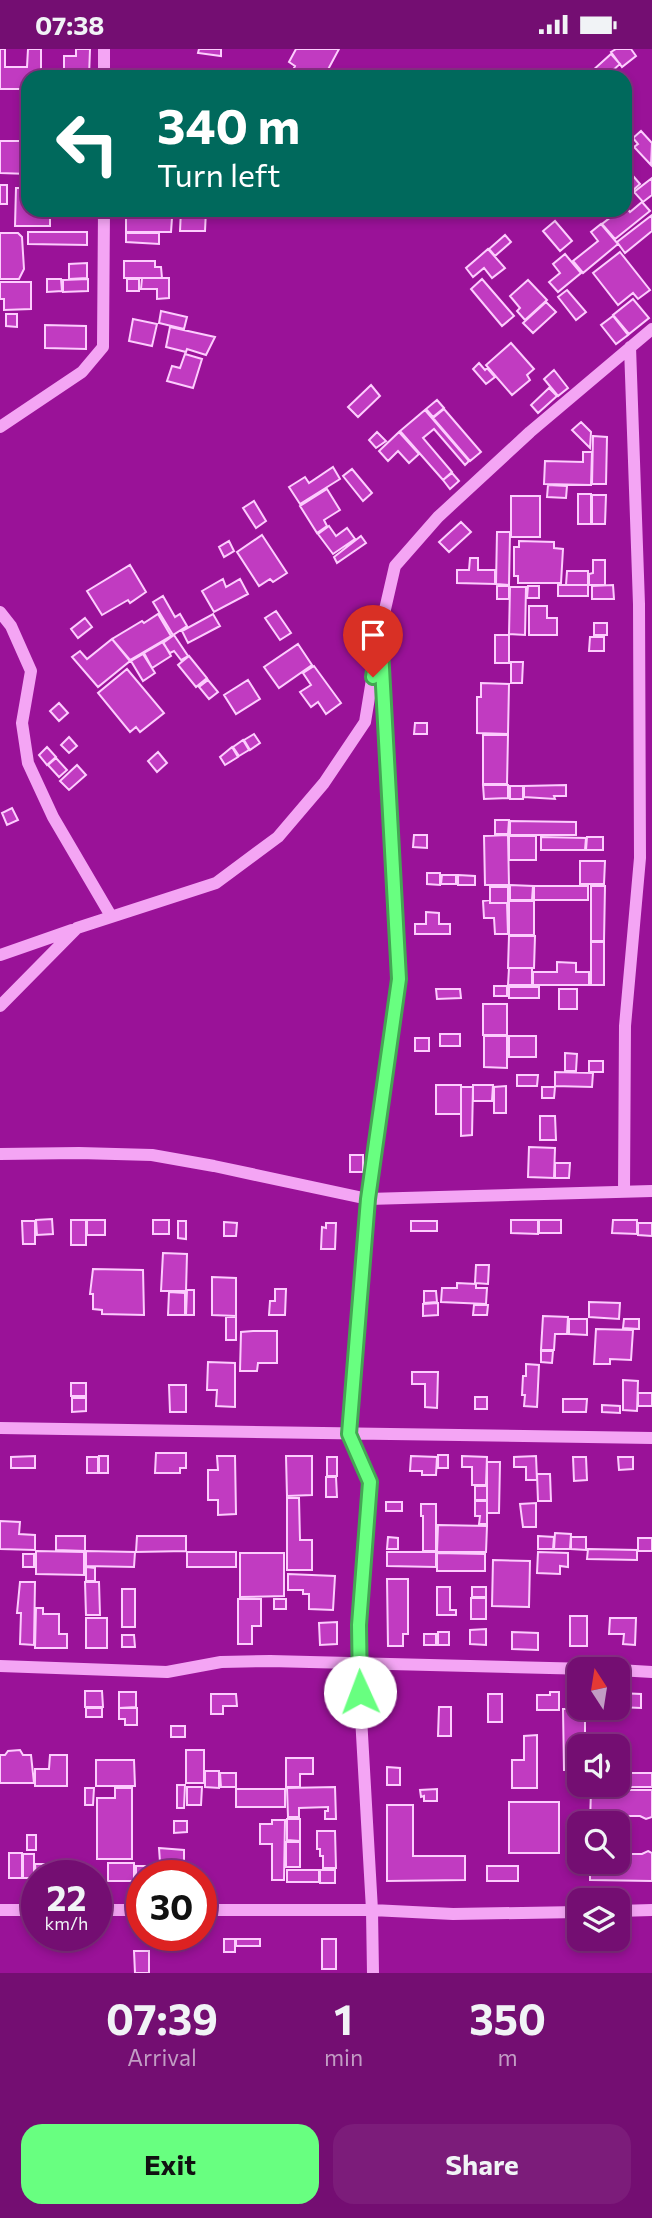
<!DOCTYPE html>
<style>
body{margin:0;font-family:Commissioner,sans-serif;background:#7c1c7a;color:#f1f3f6;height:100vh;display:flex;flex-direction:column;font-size:26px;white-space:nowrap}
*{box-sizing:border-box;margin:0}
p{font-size:23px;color:#c29cc4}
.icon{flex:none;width:38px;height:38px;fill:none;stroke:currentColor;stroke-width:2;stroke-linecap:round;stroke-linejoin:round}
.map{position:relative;height:1924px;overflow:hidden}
.drawer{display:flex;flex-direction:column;background:#740e72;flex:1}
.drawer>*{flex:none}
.top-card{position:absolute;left:21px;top:21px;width:611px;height:147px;border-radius:21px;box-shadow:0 4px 10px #0003,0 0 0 2px #862e84;background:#00695c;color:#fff;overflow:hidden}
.needle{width:46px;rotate:348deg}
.controls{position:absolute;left:567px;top:1608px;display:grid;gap:14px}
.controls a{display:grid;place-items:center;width:63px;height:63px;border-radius:14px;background:#740e72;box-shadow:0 4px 10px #0003,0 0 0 2px #862e84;font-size:35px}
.speed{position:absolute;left:21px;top:1811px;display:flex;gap:14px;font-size:35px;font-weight:700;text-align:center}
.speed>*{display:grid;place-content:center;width:91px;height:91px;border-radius:50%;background:#740e72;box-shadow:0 4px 10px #0003,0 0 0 2px #862e84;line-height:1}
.speed small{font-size:18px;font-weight:400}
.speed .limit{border:10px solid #d22;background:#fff;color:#111}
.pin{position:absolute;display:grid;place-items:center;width:60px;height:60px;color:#fff;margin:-72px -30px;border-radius:50% 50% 50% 0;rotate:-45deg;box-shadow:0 0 7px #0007}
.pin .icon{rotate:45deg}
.me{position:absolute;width:77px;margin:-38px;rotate:358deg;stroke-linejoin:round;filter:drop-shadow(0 0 5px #0008)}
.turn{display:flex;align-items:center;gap:24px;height:147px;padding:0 21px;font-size:32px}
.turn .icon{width:91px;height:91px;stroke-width:2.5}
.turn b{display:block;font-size:49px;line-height:60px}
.eta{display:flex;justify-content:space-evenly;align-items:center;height:119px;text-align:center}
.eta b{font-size:42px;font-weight:700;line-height:49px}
.primary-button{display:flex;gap:14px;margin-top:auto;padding:14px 21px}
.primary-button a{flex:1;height:80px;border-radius:21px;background:#68ff80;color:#111;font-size:28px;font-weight:700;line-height:80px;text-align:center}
.primary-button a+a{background:#7c1c7a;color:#f1f3f6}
.status{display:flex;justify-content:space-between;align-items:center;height:49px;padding:0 35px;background:#740e72;direction:ltr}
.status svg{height:19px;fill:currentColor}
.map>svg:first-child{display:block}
.building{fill:#c13bc1;stroke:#fdcdfe;stroke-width:2}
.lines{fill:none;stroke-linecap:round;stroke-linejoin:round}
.minor{stroke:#f4a5f4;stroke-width:12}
.route-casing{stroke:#44a653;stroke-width:18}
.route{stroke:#68ff80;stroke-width:12}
</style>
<div class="status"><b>07:38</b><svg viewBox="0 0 49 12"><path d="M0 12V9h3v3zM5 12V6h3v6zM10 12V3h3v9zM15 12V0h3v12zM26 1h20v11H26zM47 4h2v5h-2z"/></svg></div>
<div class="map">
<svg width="652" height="1924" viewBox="0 0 652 1924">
<rect width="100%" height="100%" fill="#9a1298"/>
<!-- building -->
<path class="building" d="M0,0H5V18H27L28,0H41V28H28V40H0Z
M76,0H90L89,28H75V25H64V7H76Z
M199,0H221V7L198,4Z
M296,0H339L324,28H303L292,23L295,17L289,13Z
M616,0H631L636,7L622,18L611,3Z
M611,5L620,15L612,22L617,28H597L592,22Z
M641,82L652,94L651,116L634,98L638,95L633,89Z
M0,92H28V125L0,124Z
M627,120L640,135L632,142L625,134V123Z
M652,129V146L643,153L634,143Z
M0,136H7V155H0Z
M16,139H28V161H50V177H15Z
M642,153L650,162L615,190L602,175L620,161H625V157L630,163Z
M126,161H145V169H172L171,183H126Z
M181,161H206L205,182H180Z
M652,166V182L625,204L617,193Z
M555,172L572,192L560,202L543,182Z
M601,175L618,195L583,224L573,212L598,192L591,183Z
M28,183H87V196L28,195Z
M0,184H18L22,188L24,220L19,230H0Z
M126,184H159V195L126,193Z
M505,186L511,193L495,207L489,200Z
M488,200L505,219L492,229L484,219L473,228L466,219Z
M620,203L650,241L638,250L633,244L618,256L593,224Z
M565,205L581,224L558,243L549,233L560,224L553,215Z
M124,212H155V218H161L162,229H124Z
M87,214V229L69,230V215Z
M142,229H169V249L157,250V240H141Z
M47,230H61L62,242L47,243Z
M88,230V242L63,243V231Z
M127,230H139V242H127Z
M482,230L514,267L502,277L471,240Z
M528,231L547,251L525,271L517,262L520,259L510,247Z
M0,233H31V260L4,261V250H0Z
M567,241L586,263L576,271L558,248Z
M633,250L649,269L629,285L613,266Z
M546,253L556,263L533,284L523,274Z
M161,262L187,268L184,280L159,274Z
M6,265H17V278L6,277Z
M613,267L628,286L616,295L601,276Z
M133,270L157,275L152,297L129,292Z
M45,276L86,277V300L45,299Z
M170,278L215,288L206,306L187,300L186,303L166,298Z
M511,294L534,320L527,326L530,331L512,346L486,316Z
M185,305L202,310L193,339L167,332L172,317L180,319Z
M479,314L485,321L487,319L495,328L486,335L473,320Z
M554,321L568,339L558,347L544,330Z
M371,336L380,347L358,368L348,358Z
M549,339L557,347L538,364L531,356Z
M437,351L444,359L433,368L426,360Z
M444,360L481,403L470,412L433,369Z
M425,361L469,412L465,416L434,380L423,389L452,423L443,431L400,382Z
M581,373L591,383L590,399L572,381Z
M377,383L386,392L376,399L369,391Z
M399,383L419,405L409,414L398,402L388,412L379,402Z
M593,387L607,388L606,435H592Z
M583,403H592L591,436L544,435L545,412L583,413Z
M333,418L340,430L300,455L289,438L305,428L309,434Z
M352,420L372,444L363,452L343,427Z
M452,424L459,432L450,440L443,431Z
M548,436L567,437L566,449L547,448Z
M327,440L340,461L324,471L327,477L317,484L300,457Z
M578,445H591V475H578Z
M592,446H606L605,475H592Z
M511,447H540V488H511Z
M254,452L266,472L256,479L243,459Z
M461,473L471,483L449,503L439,493Z
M329,477L336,487L347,479L355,490L333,505L318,485Z
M497,483H510L509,536L496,535Z
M262,486L287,524L273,533L270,530L259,537L237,503Z
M361,487L366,494L337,514L334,508Z
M229,492L234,502L224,508L219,498Z
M519,492L554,493V499L563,500L561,534H518V527H514V498H519Z
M470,509H478V521H495V535L457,534V521H469Z
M593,511H605V536H589V525L593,524Z
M130,516L146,543L130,554L128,551L102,566L87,542Z
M567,522H588V536H566Z
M223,530L226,538L240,530L248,545L214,563L202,542Z
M558,536H588V547H558Z
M613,536L614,550H592V537Z
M497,537H509V550H497Z
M528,537H539V549H527Z
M510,538H526L525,586L509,585Z
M163,547L175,568L180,565L187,577L173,586L153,553Z
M529,557H547V569H557V586H529Z
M276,562L291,584L280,591L265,569Z
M158,565L171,587L130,611L112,590L142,572L144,574Z
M213,565L220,577L188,594L182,582Z
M85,569L92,578L78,589L71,580Z
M594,574H607V586H594Z
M174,586L188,607L181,611L174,602L170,604L163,594Z
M495,586H509V614H495Z
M590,588H604V602H589Z
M112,590L130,612L98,638L72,608L80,602L87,610Z
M163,593L171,607L152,619L144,604Z
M298,595L312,616L279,639L264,618Z
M143,605L155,624L143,632L131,612Z
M189,607L207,629L196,638L178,616Z
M511,613H523L522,634H511Z
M314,617L341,654L326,665L318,653L311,658L300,643L311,636L303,624Z
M127,620L164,664L140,683L136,678L130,683L98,644Z
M208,631L218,643L209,650L199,638Z
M248,631L260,650L236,665L224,646Z
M481,634L509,635L508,685L477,684V648H481Z
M59,654L68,664L59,672L50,662Z
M415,674H427V685H414Z
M254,685L260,694L250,701L244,691Z
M483,686H508L507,735H483Z
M69,688L77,697L69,704L61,696Z
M243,691L249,701L239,707L233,698Z
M47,698L56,708L47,716L39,706Z
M232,698L238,708L225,716L220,708Z
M158,703L167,714L157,723L148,712Z
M56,709L67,721L59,728L48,716Z
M77,716L86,726L69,741L60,732Z
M483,736H508V749L484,750Z
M566,736V747H554L555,750L524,748V737Z
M510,737H523V750H510Z
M12,759L18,771L7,776L2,764Z
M495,771H509L508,785H495Z
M510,772L576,773V786H510Z
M414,786H427V799L413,798Z
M508,786L509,836H485L484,787Z
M509,787H536V811H509Z
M541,788L586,789L585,801H541Z
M587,788H603V801H586Z
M580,812H605L604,835H580Z
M427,824H440V836L427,835Z
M442,826H456V835H441Z
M458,826L475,827V836H458Z
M510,836L533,837L532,851H510Z
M534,837H588V851H534Z
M591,837H605L604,892H591Z
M490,838H508V854H490Z
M490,851V854H507L508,885H495L494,869H484L483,852Z
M509,852H534V886H509Z
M426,863L439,864V875H450V885H415V875H426Z
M509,887H535L534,919H508Z
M591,893H604V936H591Z
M557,913L576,914V923H589V936H533V923H557Z
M509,919H532V936H508Z
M494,937H507V947H494Z
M509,938H539V949H509Z
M436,940H460L461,949L437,950Z
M559,940H577V960H559Z
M483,955H507V986H483Z
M440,985H460V997H440Z
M484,987H507V1019L484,1018Z
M509,987H536V1008H509Z
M415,989H429V1002H415Z
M565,1004L577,1005L576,1022H565Z
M589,1012H603V1023H589Z
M555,1023L593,1024L592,1038L555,1037Z
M517,1026H538L537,1037H517Z
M436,1036H461V1065H436Z
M473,1036H493L492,1052H473Z
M506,1037V1064H494V1038Z
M461,1038H473L472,1086L461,1087Z
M542,1038H555L554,1049H542Z
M540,1067H555L556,1091H540Z
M529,1098L555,1099L554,1129L528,1128Z
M350,1106H363V1123H350Z
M555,1114H570L569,1129H555Z
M52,1170L53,1185L37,1186L36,1171Z
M71,1171H86V1196H71Z
M87,1171H105V1186H87Z
M153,1171H169V1185H153Z
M511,1171H538V1185L511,1184Z
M539,1171H561V1184H539Z
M613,1171H637V1185L612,1184Z
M22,1172H35V1195H23Z
M178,1172H186V1190L178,1189Z
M411,1172H437V1182H411Z
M224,1173L237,1174L236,1187H224Z
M326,1174H336L335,1200H321L322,1178L326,1179Z
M638,1174H652V1187L638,1186Z
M163,1204L187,1205L186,1242H161Z
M476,1216H489L488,1235L475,1234Z
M93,1220L143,1221L144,1266L102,1265V1261L93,1260V1245H90Z
M212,1228L236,1229V1267L212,1266Z
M457,1234L476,1235V1239H487L486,1255L441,1253L442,1239H457Z
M275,1240H286L285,1266H269L270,1252H275Z
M187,1241H194V1266H186Z
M424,1242H436L437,1253L424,1254Z
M169,1243L185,1244V1266H168Z
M589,1253L620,1254L619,1270L589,1268Z
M438,1254V1266L423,1267V1255Z
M474,1256H488L487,1266H473Z
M543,1267L568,1268L567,1285H555L554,1301H541Z
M226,1268H236V1291H226Z
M569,1270H587V1286L569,1285Z
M624,1270H639V1280L623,1279Z
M596,1280L633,1281L631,1311L610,1310V1315H594Z
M253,1282H277V1314H258L257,1322H240L241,1283Z
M541,1302H553L552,1314L541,1313Z
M208,1313L235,1314V1358L216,1357L217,1341H207Z
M526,1315L539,1316L537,1358L524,1357L525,1346H522L523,1327H526Z
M412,1323H438L437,1359L425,1358V1335H412Z
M623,1331L638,1332L637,1362L623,1361Z
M71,1334H86V1347H71Z
M169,1336H186V1363H170Z
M638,1344H652V1357H638Z
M475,1348H487V1360H475Z
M72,1349H86V1362L72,1363Z
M563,1350H587L586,1363H563Z
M602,1356L620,1357V1364L602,1363Z
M156,1404H186V1419H180V1424H155Z
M438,1406H448V1419H438Z
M35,1407V1419H11V1408Z
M99,1407H108V1424H99Z
M217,1407H235L236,1465L218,1466V1451H208V1421H218Z
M286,1407H312V1446L287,1447Z
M411,1407L437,1408L436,1426H422V1422H410Z
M462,1407L487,1408L486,1436H472V1418H462Z
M536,1407L537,1431H526V1418H514V1408Z
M87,1408H98V1424H87Z
M327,1408H337V1427H327Z
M573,1408H586L587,1431L574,1432Z
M618,1408H633V1420L619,1421Z
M487,1413H500L499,1464H487Z
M537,1425H550L551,1452H538Z
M326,1428H336L337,1448H326Z
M475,1437H487V1451H475Z
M287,1449H299L300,1491H312V1521H287Z
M475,1452H487V1475H479L480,1467H475Z
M386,1453H402V1462H386Z
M536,1454V1478H523L520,1455Z
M421,1455H436V1502H423V1467H421Z
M0,1472L20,1473L19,1485L35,1486V1501L0,1500Z
M438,1476L487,1477L486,1503H437Z
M555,1484L571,1485L570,1500H554Z
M56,1487H85V1502L56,1501Z
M137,1487H186V1502L136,1503Z
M538,1487L554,1488L553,1500H538Z
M388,1488L398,1489V1500H387Z
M571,1488H586V1501L571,1500Z
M638,1489H652V1502H638Z
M588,1500L637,1501V1511L587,1510Z
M36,1502L84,1503V1526L36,1525Z
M86,1502L135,1503L134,1518L86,1517Z
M187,1503H236V1518H187Z
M387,1503H436V1518L387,1517Z
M538,1503L568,1504V1518L560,1517V1525L537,1524Z
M240,1504H284V1547L240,1548Z
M437,1504L485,1505V1522H437Z
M23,1505H34V1518H23Z
M493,1511L530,1512L529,1558L492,1557Z
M86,1518L95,1519V1532H86Z
M288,1525L335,1527L333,1561L309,1560V1545H303V1541H288Z
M387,1530H408V1585H403V1597H388Z
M20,1533H35L34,1596L20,1595L21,1564H17Z
M85,1533H99L100,1566H86Z
M437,1538H450V1561H456V1566H437Z
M472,1538H486V1548H472Z
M122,1540H135V1578H122Z
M471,1549H486V1570H471Z
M238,1550H261V1577H252V1595H238Z
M274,1550H286V1560H274Z
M36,1559H43V1565H59V1585H67V1599H35Z
M570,1567H587V1597H570Z
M86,1569H107V1599H86Z
M610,1569H636L635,1596L623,1595L624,1585H609Z
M337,1573V1595L320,1596L319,1574Z
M486,1580V1596L470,1595V1581Z
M438,1583H449V1596H438Z
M512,1583L538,1584V1601L512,1600Z
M424,1585H436V1596H424Z
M122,1586H134L135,1598H122Z
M85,1642H102L103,1658H85Z
M119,1643H136V1658L119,1659Z
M550,1643H559V1661H537V1646H550Z
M618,1644L641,1645V1659L618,1658Z
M211,1645H236L237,1657H223V1665H211Z
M488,1645H502V1673H488Z
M439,1658H451V1687H438Z
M86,1659H102V1668H86Z
M119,1659H137V1676H125V1670H119Z
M563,1660H585V1698H579V1721H564Z
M171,1677H185V1688H171Z
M537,1686V1739H512V1711H524V1687Z
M20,1701L23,1706H31L34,1734H0V1706H5L8,1702Z
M186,1701H204V1734H186Z
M50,1706H67V1737H35V1720H49Z
M286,1709H313V1725H300V1738H286Z
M96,1711H134L135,1737H96Z
M387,1718L400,1719V1736H387Z
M205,1722H219V1739L205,1738Z
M220,1724H236V1738H221Z
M618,1724H652V1738H587L618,1736Z
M177,1736H185L184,1759H177Z
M187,1738H202L201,1756H187Z
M335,1738L336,1770H325V1762H328V1758L299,1759V1768H288L287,1739Z
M85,1739H94L93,1756H85Z
M115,1739H132V1810H97V1749H115Z
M236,1740H285V1758H236Z
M437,1740V1752H424V1747L421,1748L420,1741Z
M591,1741H652V1768L646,1770L640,1767H612V1774H590Z
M509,1753H559V1804H509Z
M387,1756H413V1807H465V1831L387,1832Z
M287,1770H300V1792L287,1791Z
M272,1771H285L284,1831H272V1795H260V1775H272Z
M174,1772H187V1783L174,1784Z
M317,1782H335L336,1819H323V1807H320V1800H317Z
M27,1786H36V1801H27Z
M286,1793H300V1818H286Z
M159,1799L184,1801V1827H161Z
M648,1802L652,1804V1832L590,1831V1813H618V1805H642Z
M9,1804H22V1829H9Z
M23,1805H34V1829H23Z
M108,1814H134V1832H108Z
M35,1815H47V1827H37L36,1829Z
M136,1817H146V1823H152V1827H142V1832H136Z
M487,1817H518V1832H487Z
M287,1821H319V1833H287Z
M320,1821H335V1834H320Z
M224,1890H235V1903H224Z
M236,1890H260V1897H236Z
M322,1890H336V1920H322Z
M134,1902H149V1924H135Z"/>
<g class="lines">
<!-- minor -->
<path class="minor" d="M104,28V0
M0,378L82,323L103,298L104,161
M0,563L11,577L31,622L22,674L28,714L53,768L111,867
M0,906L72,881
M0,957L77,879L216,834L278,788L324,734L365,673L380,582L395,517L438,468L530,383L652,280
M0,1105L79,1104L152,1106L214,1117L368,1150L652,1142
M624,1142L625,977L640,809L639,555L630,298
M0,1379L652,1389
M0,1617L167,1623L221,1613L270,1612L591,1620
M618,1621L652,1623
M0,1861H37
M96,1861H142
M201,1861H372L453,1865L579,1863
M618,1862L652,1861
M373,1924L372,1861L358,1615L371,1433L349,1385L368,1150L399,930L380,582"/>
</g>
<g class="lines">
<!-- route casing -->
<g class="route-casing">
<path id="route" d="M360,1643L359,1576L370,1433L349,1385L368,1150L399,930L380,582L373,628"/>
</g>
<!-- route -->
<use href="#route" class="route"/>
</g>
</svg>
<div class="controls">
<a><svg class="needle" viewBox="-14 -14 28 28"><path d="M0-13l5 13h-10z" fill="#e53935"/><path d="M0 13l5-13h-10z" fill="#c29cc4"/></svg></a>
<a><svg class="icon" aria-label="sound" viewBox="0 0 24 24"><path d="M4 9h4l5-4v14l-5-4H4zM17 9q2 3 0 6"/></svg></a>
<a><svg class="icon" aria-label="search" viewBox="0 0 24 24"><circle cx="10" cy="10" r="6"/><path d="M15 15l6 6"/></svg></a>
<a><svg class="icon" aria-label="layers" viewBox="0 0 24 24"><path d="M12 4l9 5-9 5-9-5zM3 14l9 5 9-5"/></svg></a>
</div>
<div class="speed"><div>22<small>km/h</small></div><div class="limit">30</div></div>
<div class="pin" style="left:373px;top:628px;background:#d93025"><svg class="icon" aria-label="arrive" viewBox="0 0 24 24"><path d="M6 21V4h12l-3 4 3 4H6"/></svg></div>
<svg class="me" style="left:360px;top:1643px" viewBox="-20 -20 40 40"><circle r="19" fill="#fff"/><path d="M0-13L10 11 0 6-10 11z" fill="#68ff80"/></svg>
<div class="top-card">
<div class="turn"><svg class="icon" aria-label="left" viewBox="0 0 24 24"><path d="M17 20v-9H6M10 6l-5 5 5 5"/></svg><div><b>340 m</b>Turn left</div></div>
</div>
</div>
<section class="drawer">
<div class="eta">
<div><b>07:39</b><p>Arrival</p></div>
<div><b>1</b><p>min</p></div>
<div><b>350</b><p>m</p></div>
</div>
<div class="primary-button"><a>Exit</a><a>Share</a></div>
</section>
